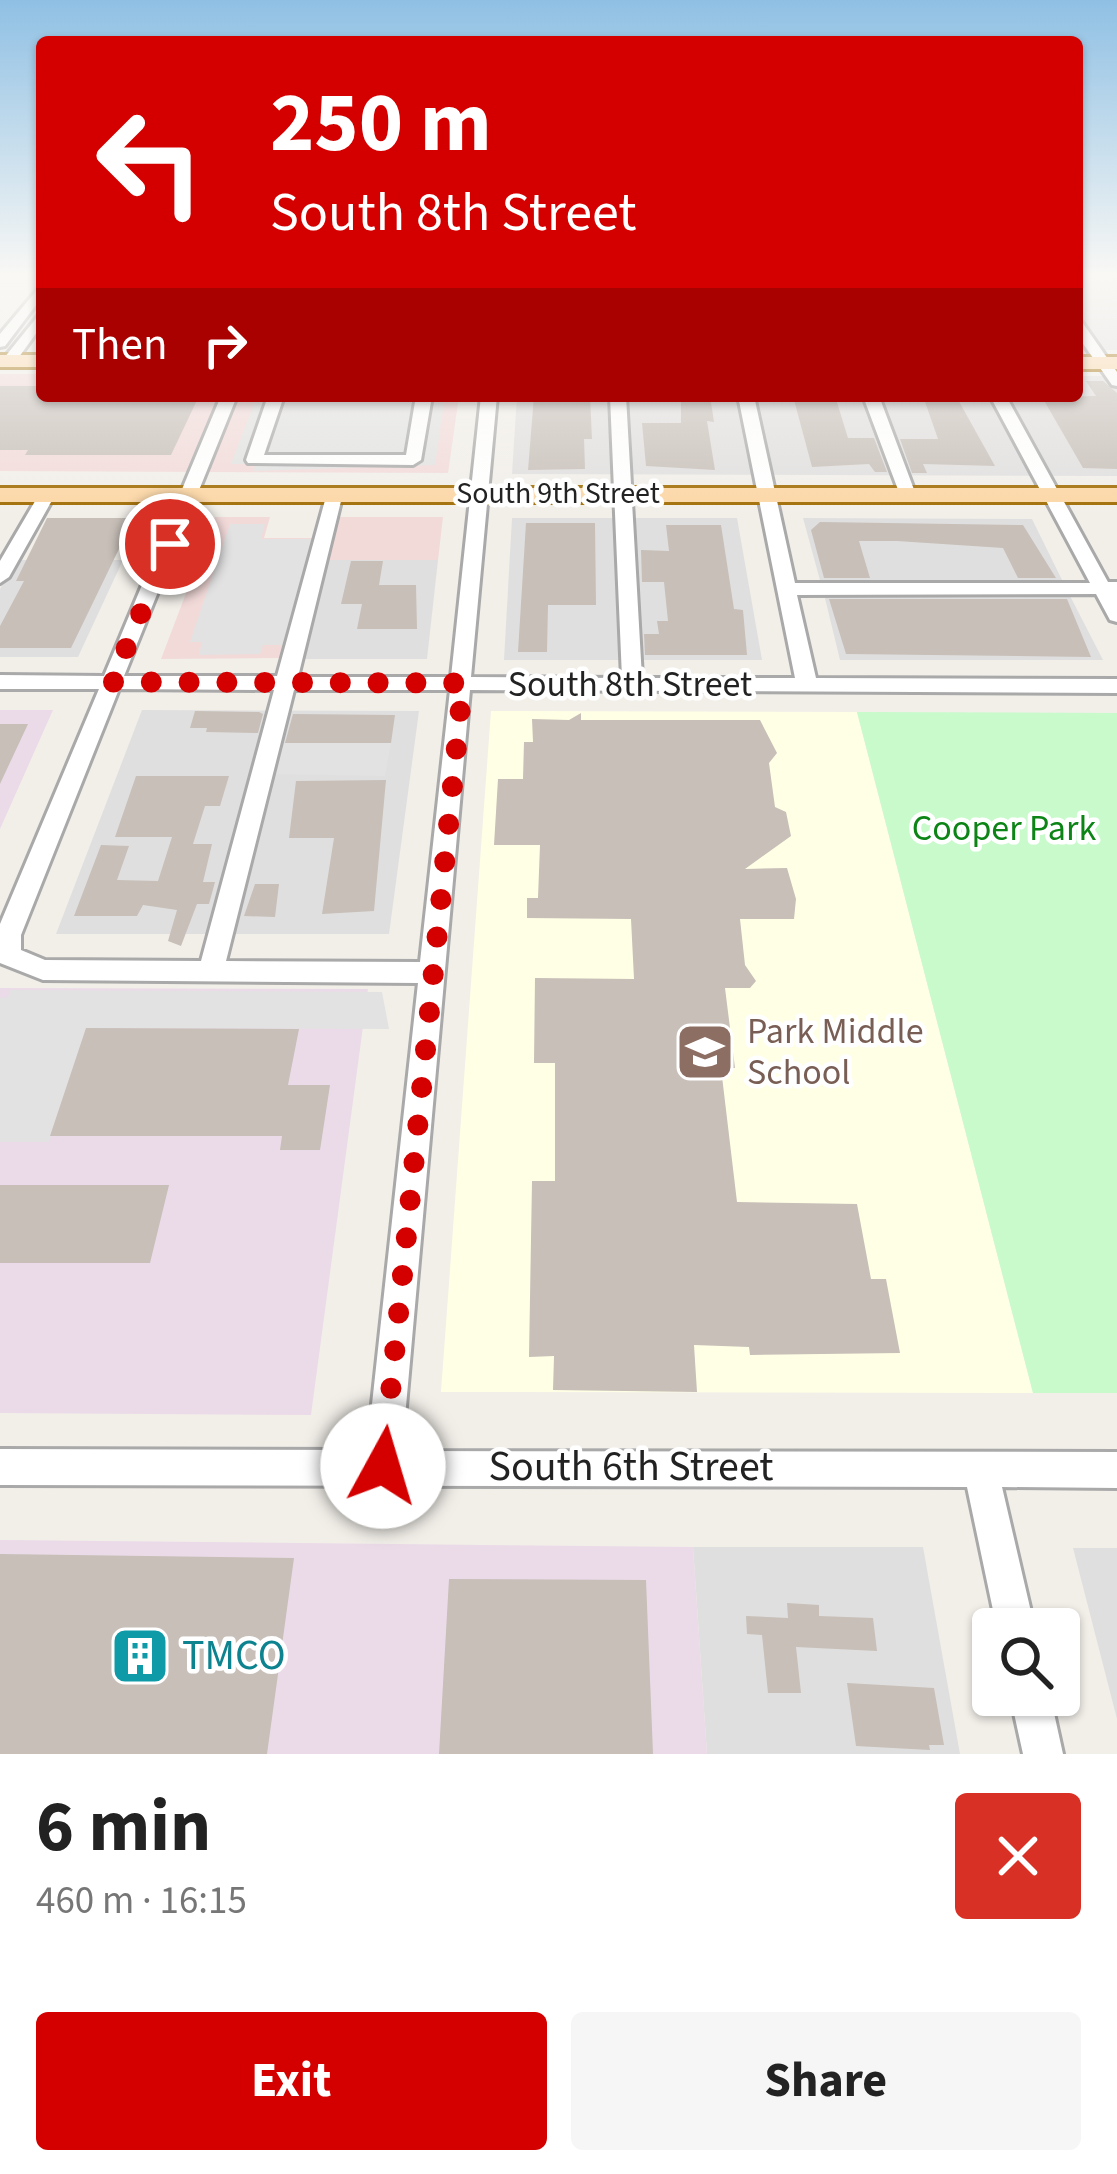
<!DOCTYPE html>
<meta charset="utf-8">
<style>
body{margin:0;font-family:"Source Sans 3",sans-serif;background:#f6f6f6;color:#222;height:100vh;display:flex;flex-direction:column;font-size:45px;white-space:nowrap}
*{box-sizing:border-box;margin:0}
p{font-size:39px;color:#767676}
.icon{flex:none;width:66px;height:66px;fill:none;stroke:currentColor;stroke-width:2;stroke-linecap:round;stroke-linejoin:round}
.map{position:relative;height:1754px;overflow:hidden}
.details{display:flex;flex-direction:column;background:#fff;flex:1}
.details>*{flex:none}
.top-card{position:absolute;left:36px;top:36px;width:1047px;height:366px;border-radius:12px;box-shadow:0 3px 9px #0004;background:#d40000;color:#fff;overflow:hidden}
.tools{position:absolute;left:972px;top:1608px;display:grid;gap:24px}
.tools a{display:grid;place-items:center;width:108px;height:108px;border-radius:12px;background:#fff;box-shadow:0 3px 9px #0004;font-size:60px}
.pin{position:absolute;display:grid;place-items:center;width:102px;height:102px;color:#fff;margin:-51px;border:6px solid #fff;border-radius:50%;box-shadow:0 3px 12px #0007}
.me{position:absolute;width:132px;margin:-66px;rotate:6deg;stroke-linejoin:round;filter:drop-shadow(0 0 9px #0008)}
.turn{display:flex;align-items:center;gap:42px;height:252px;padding:0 36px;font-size:54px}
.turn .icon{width:156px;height:156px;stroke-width:2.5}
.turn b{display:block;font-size:84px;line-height:102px}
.then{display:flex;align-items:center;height:114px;padding:0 36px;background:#0003;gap:24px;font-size:45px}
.round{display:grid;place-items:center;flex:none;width:126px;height:126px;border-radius:12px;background:#f6f6f6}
.headline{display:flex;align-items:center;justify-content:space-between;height:204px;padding:0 36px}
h1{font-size:72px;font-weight:700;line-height:90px}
.primary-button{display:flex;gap:24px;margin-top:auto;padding:24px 36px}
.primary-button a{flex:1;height:138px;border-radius:12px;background:#d40000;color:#fff;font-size:48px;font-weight:700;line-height:138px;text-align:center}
.primary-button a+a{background:#f6f6f6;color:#222}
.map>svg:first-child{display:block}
.residential{fill:#e0dfdf}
.commercial{fill:#f2dad9}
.industrial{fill:#ebdbe8}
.education{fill:#ffffe5}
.park{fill:#c8facc}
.parking{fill:#e2e2e2}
.building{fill:#c7bfb8}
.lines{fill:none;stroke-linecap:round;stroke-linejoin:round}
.minor-casing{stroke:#a9a9a9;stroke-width:6}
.major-casing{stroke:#a06b00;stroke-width:6}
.minor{fill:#fff;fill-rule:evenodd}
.major{fill:#fcd6a4;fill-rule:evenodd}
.route{stroke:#d40000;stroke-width:21;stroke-dasharray:0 37.8}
.labels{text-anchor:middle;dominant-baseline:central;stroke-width:9;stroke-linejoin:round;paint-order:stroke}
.far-street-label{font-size:30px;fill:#222;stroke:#fff}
.street-label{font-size:36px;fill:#222;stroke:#fff}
.park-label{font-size:36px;fill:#0c8416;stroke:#fff}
.education-label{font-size:36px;fill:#785e54;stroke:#fff;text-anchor:start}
.near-street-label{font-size:42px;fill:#222;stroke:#fff}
.near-culture-label{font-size:42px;fill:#0d838f;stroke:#fff;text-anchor:start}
</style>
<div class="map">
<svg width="1117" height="1754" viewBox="0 0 1117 1754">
<rect width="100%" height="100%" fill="#f2efe9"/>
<!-- residential -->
<path class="residential" d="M1077,274H1117V350H1077Z
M1077,376H1117V476L512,474L517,396H1077Z
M512,518H737L762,660H504Z
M803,518L1032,519L1065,586L821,584Z
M16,560H123L78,657H0V589Z
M323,560H438L427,659H297Z
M823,590H1067L1103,660H840Z
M142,710L419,711L389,934H56Z
M693,1547H923L960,1754H707Z
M1073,1548H1117V1719Z"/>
<!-- commercial -->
<path class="commercial" d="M0,374H42V396H459L448,473L0,471Z
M215,517H270L264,538H319L287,658L161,659Z
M334,517H443L438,560H323Z"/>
<!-- industrial -->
<path class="industrial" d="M0,710H53L0,829Z
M0,988L368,989L311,1415L0,1413Z
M0,1540L693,1547L707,1754H0Z"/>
<!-- education -->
<path class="education" d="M491,711L857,712L1033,1393L441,1392Z"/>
<!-- park -->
<path class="park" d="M857,712L1117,713V1393H1033Z"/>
<!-- parking -->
<path class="parking" d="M257,396H445L435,465L254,471L255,464H231Z
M230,524H265L261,539H313L287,645H263L260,654L199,655L202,642H190Z
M277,743H391L385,776L270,774Z
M10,990L382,992L389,1029L86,1028L49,1142H0V998L8,997Z"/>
<!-- building -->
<path class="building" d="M1086,381H1103L1117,393V469L1083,468L1042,397L1096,396Z
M0,386H42V396H199L171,455H25L28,450H0Z
M534,396H590L592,439H584L585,469L528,470Z
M681,396H710L714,422L707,421L715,470L646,466L642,423H681Z
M793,396H835L848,438H874L887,472H875L869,464L812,467Z
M923,396H956L995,466L923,464L927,473H912L900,439H938Z
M47,518H134L71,648H0V626L24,581H16Z
M820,522L1023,525L1056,578H1018L1003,548L897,541H859L870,578H824L811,530Z
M526,523H595L596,605H548L547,652H518Z
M666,525H721L734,609L743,610L747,655H645L644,634H659L657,621H668L664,582H642L641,550L669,551Z
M351,561H383L379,585H416L417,629H357L362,604H341Z
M829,599H1067L1091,657L846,654Z
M195,711L259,712L263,714L258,733L206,732L207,728H190Z
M581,713V720H760L777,753L769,763L775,807L786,812L791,836L745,869L787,868L796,899L794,919H740L745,965L756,981L750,988H725L735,1068H721L737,1202L857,1204L871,1279H886L900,1353L750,1355L749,1347L694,1345L697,1392L553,1390L554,1356L529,1357L532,1181H555V1063H534L535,978L634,979L631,919L527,918V898H538L540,845H494L498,779H523L524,742H533L532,719L569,720Z
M293,714L395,715L391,743H285Z
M0,724H28L0,784Z
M136,776H229L220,806H205L193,844H212L203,882H215L209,904H197L181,946L168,941L177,910L143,905L137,916H74L101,845L129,846L117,880L158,881L172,837H115Z
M386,780L374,911L322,914L334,838H289L296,781Z
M255,884H279L275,917L244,916Z
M86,1028L299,1029L288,1085H330L320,1150H280L282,1136H50Z
M0,1185H169L150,1263H0Z
M0,1554L294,1558L267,1754H0Z
M449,1579L646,1580L653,1754H439Z
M787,1603L819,1605V1616L873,1618L877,1651L796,1647L801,1693H768L762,1635L747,1634L746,1616L788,1618Z
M847,1683L934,1688L944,1745H929L930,1750L856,1746Z"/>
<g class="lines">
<!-- minor casing -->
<g class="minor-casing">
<path id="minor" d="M42,284V297L5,346L0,347V334Z
M42,311V325L14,364H4V358Z
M1077,321L1082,322L1117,372V386L1112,385L1077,335Z
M221,396H237L124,676H277L327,493L335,488L343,493L298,677H451L481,396H497L471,677L622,678L610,396H626L642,678H795L738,396H754L795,583H1090L990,396H1006L1108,582H1117V622L1110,620L1096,594L797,595L816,678L1117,679V693L470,690L402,1451L1117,1452V1488L1002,1487L1035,1629H997L967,1487L0,1485V1449L367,1450L418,983L43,980L0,963V924L99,689H0V675L104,676ZM119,689L274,690L201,961L45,960L21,950V935ZM294,690H450L420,962L226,961Z
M268,396H284L264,455H406L416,396H432L421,460L413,465L248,463L246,460Z
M863,396H879L916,495L914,499L900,495Z
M41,491L55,495L9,577L0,583V561Z
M1010,1695H1050L1063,1754H1023Z"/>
</g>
<!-- major casing -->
<g class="major-casing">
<path id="major" d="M0,355H42V367H0Z
M1077,357H1117V369H1077Z
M0,488H1117V502H0Z"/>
</g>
<!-- minor -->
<use href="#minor" class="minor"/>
<!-- major -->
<use href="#major" class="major"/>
</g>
<!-- sky -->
<linearGradient id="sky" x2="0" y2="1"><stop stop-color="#8fc0e4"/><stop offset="0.53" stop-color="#f9f8f5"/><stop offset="1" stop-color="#f9f8f5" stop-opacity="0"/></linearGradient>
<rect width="1117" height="519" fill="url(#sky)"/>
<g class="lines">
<!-- route -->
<path class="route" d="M170,544L112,682L463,683L383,1466"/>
</g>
<!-- icons -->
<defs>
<g id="school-square" transform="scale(3)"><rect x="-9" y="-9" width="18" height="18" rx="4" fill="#8d6e63" stroke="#fff"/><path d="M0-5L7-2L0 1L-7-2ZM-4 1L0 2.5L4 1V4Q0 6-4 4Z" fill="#fff"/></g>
<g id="building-square" transform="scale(3)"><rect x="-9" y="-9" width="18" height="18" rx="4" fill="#0f9aa8" stroke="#fff"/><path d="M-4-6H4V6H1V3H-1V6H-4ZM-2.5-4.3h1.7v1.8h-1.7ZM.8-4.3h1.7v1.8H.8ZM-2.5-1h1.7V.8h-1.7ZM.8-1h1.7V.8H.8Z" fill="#fff"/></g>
</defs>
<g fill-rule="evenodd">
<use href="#school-square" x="705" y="1052"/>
<use href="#building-square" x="140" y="1656"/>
</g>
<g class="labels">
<!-- far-street labels -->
<g class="far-street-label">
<text x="558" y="493">South 9th Street</text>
</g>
<!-- street labels -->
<g class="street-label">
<text x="630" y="684">South 8th Street</text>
</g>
<!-- park labels -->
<g class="park-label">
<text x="1004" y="828">Cooper Park</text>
</g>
<!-- education labels -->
<g class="education-label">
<text x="747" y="1031">Park Middle<tspan x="747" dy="41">School</tspan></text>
</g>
<!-- near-street labels -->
<g class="near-street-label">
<text x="631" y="1467">South 6th Street</text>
</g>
<!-- near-culture labels -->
<g class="near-culture-label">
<text x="182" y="1656">TMCO</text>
</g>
</g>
</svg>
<div class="tools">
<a><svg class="icon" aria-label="search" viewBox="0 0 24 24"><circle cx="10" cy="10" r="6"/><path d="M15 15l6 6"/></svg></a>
</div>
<div class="pin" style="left:170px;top:544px;background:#d93025"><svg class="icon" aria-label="arrive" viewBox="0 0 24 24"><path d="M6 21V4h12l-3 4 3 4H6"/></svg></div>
<svg class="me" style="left:383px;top:1466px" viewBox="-20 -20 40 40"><circle r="19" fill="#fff"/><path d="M0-13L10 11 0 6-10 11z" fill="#d40000"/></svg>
<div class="top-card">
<div class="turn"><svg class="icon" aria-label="left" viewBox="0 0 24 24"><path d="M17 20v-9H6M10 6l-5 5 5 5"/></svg><div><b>250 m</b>South 8th Street</div></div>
<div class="then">Then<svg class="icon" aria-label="right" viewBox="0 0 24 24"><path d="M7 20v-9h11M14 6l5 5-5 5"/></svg></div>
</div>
</div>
<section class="details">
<div class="headline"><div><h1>6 min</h1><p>460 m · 16:15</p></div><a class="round" style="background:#d93025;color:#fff"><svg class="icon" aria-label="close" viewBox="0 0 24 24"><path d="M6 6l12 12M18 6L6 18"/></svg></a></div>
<div class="primary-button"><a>Exit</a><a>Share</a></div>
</section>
